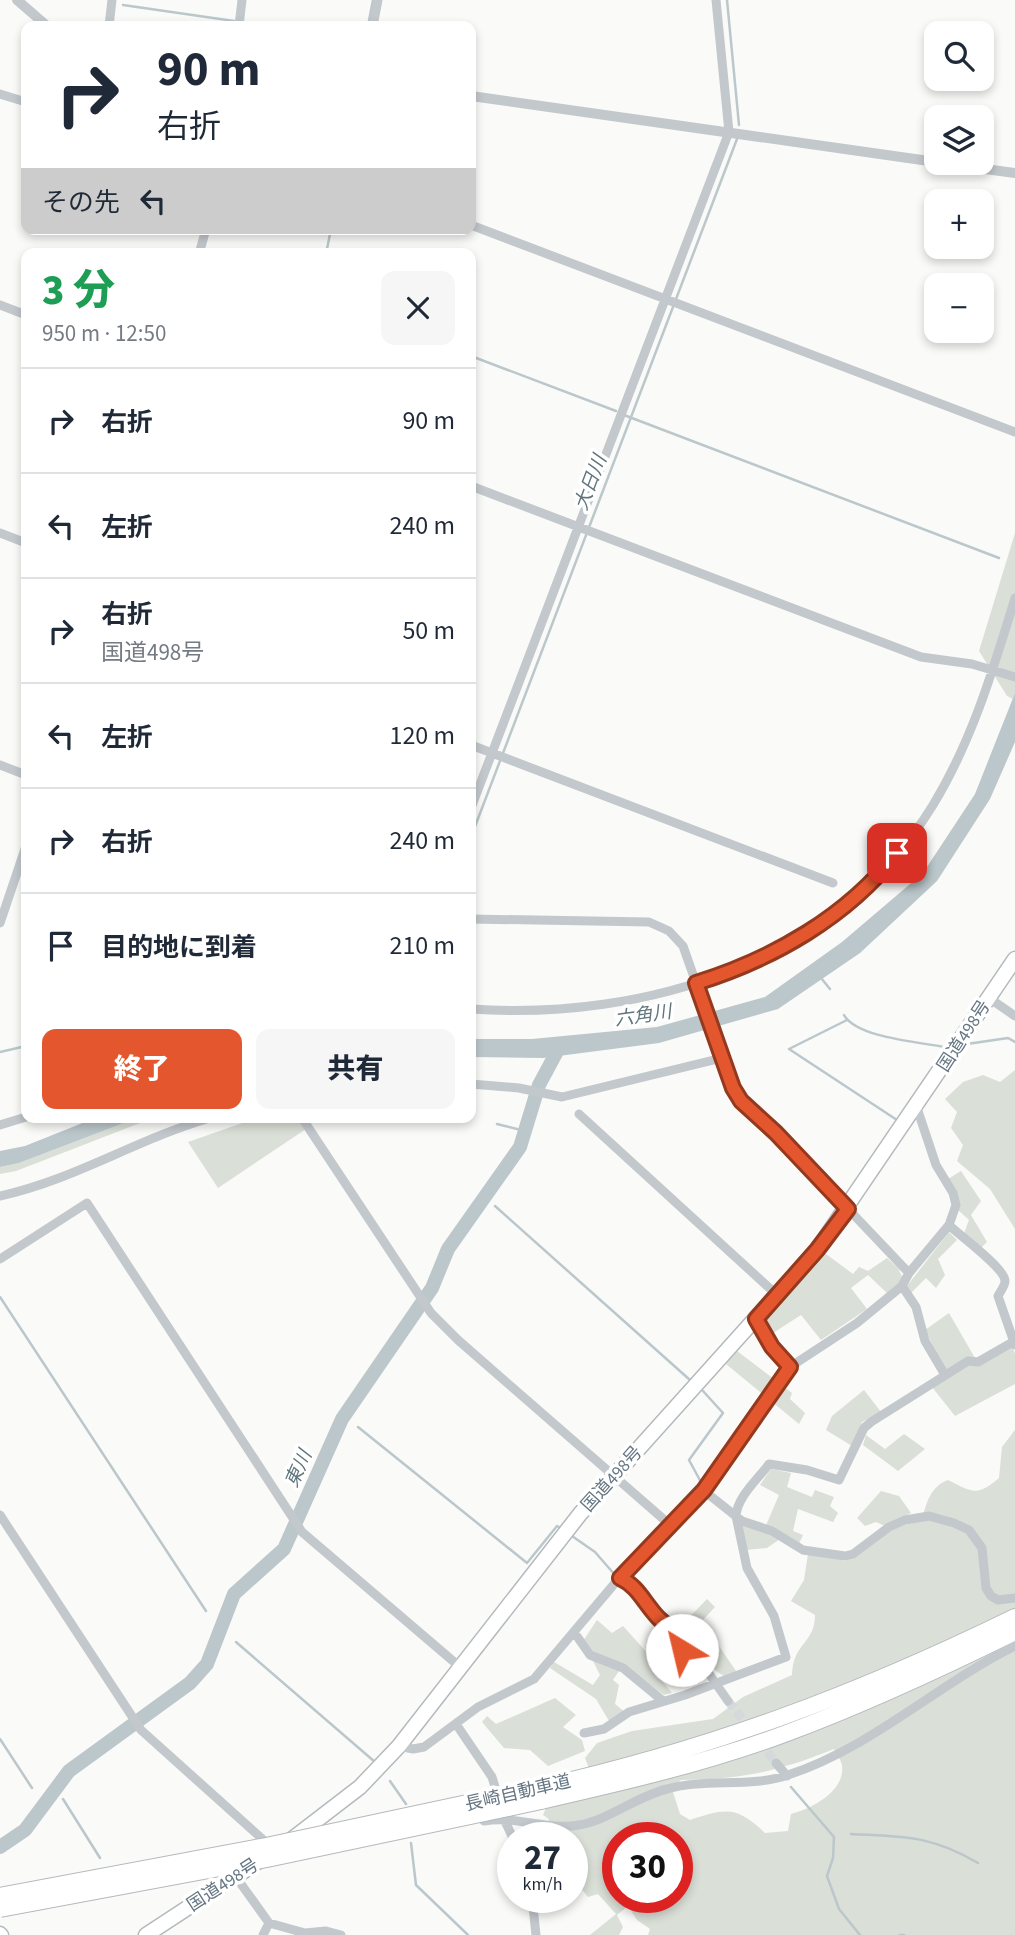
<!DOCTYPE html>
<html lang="ja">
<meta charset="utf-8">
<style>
body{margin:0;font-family:"Source Sans 3","Noto Sans JP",sans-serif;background:#f6f6f7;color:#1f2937;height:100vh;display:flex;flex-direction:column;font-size:26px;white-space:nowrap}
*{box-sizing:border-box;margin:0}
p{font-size:23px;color:#747a83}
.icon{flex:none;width:38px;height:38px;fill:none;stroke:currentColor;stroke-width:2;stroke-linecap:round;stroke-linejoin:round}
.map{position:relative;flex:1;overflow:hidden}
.side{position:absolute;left:21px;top:248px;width:455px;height:875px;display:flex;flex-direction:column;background:#fff;border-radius:14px;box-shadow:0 4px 10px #0003}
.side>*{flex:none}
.top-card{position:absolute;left:21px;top:21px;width:455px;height:214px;border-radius:14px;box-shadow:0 4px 10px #0003;background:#fff;color:#1f2937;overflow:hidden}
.fabs{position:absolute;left:924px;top:21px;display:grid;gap:14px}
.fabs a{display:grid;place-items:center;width:70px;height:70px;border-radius:14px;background:#fff;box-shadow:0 4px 10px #0003;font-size:35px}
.speed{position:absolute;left:497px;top:1822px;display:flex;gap:14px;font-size:35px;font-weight:700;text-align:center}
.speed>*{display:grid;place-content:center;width:91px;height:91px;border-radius:50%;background:#fff;box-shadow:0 4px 10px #0003;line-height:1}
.speed small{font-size:18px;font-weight:400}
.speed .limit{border:10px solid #d22;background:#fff;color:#111}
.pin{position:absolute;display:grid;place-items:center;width:60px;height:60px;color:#fff;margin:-30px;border-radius:14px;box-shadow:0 4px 10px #0006}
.me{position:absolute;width:77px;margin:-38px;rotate:324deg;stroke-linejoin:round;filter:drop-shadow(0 0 5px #0008)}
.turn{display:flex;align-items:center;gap:24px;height:147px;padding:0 21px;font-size:32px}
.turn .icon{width:91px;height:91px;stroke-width:2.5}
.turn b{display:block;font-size:49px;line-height:60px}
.then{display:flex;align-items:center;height:66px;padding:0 21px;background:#0003;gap:14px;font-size:26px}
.round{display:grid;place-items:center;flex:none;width:74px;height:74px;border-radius:14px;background:#f6f6f7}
.head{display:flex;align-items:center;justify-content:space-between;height:119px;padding:0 21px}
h1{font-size:42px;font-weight:800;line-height:52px;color:#1e9e55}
.cta{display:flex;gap:14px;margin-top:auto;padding:14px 21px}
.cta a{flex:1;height:80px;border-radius:14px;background:#e4572e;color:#fff;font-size:28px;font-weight:800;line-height:80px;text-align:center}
.cta a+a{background:#f6f6f7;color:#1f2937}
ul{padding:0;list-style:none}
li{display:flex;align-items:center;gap:21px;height:105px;padding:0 21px;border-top:2px solid #e0e1e3}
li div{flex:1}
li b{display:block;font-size:26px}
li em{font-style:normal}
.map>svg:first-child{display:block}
.green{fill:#dadfd7;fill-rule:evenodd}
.water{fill:#bbc7cb}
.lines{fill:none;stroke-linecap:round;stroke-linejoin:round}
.stream{stroke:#bbc7cb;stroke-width:2.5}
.river{stroke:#bbc7cb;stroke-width:14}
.minor-tunnel{stroke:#d5d9db;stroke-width:9;stroke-dasharray:9 4.5;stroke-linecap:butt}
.secondary-casing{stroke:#b3babf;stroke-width:15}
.trunk-casing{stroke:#b4b9bd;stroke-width:17}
.motorway-casing{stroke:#b4b9bd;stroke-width:18}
.minor{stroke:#c3c8cc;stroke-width:9}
.tertiary{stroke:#c3c8cc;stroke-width:10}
.secondary{stroke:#fff;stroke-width:12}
.trunk{stroke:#fff;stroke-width:14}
.motorway{stroke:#fff;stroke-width:16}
.motorway-bridge-casing{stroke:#b4b9bd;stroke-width:18;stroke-linecap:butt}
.motorway-bridge{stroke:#fff;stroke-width:16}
.route-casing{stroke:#94391e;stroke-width:18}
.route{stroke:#e4572e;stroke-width:12}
.labels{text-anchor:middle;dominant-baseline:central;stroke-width:7;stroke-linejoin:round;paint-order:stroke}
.street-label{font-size:18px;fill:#657683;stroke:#fff}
.water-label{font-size:19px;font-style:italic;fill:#60757c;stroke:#fff}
</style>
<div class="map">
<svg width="1015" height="1935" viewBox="0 0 1015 1935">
<rect width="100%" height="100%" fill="#fafaf8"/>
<!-- green -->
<path class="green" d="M1015,533V693L1013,699L1007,696L979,651Z
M1015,1070V1229L990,1189L957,1161L963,1145L951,1128L957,1112L945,1099L963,1082L983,1075L1000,1082Z
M137,1118H153L16,1171L0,1174V1167L19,1163Z
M299,1118L306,1129L218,1188L188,1142L251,1120Z
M961,1171L981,1201L971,1215L987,1242L979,1250L963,1236L969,1220L957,1209L948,1179Z
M949,1232L957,1240L938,1259L945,1275L936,1288L926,1278L911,1293L907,1286Z
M826,1254L853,1274L859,1267L868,1271L887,1258L898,1268L903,1279L888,1294L868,1275L851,1288L867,1309L821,1340L801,1315L770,1335L763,1324Z
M949,1313L979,1365L1012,1345L1015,1354V1384L955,1416L932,1387L948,1376L925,1330Z
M737,1351L792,1393L790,1399L805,1413L799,1424L726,1364Z
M864,1390L881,1412L862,1422L852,1446L826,1430L832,1416Z
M1015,1430V1935H648L650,1929L637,1920L628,1906L617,1915L623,1927L619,1935H590L616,1914L598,1894L588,1897L572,1877V1838L547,1837L544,1830L549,1819L543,1815L546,1808L598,1792L585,1758L597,1743L632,1731L713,1719L743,1697L792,1675C793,1642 815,1644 815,1615L791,1601L804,1580L808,1554L827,1555L844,1561L857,1556L891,1529L922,1520C926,1503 931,1486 948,1480C972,1492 977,1497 999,1478L1002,1447ZM834,1749C836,1753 841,1760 842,1765C846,1791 811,1809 791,1814L788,1831L765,1833C736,1806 727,1808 690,1820L680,1814L672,1789L681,1780C742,1779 777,1772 834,1749ZM618,1838H677V1897H618Z
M904,1434L925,1449L898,1471L863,1445L866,1435L885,1449Z
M771,1469L791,1473L787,1487L812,1497L815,1490L834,1497L830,1506L838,1513L833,1522L798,1509L793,1531L803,1535L797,1548L780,1539L767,1548L746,1550L742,1524L764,1530L779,1495L760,1485Z
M881,1491L899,1496L911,1513L885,1526L876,1522L865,1526L857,1518Z
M707,1599L715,1607L702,1621L736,1671L725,1677L685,1649L679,1628Z
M597,1620L612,1633L623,1626L660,1667L655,1672L672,1693L664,1695L623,1665L613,1680L619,1685L615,1704L626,1713L609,1721L596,1699L550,1668L554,1662L593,1685L600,1675L583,1641Z
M555,1698L576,1715L563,1727L582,1740L585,1751L548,1766L530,1750L504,1748L482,1722L487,1716L496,1724Z"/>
<!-- water -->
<path class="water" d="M1015,693V742L990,799L937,881L860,953L778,1009L659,1043L543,1058L471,1057V1039H532L657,1027L765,997L842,942L923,873L975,794Z
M95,1118H137L19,1163L0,1167V1151L25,1146Z"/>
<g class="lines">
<!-- stream -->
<path class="stream" d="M727,0L739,125
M123,5L234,21
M246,23L272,26
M368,26L373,0
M326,254L331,229
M471,356L616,411
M624,415L999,558
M471,837L737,139
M821,978L830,989
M844,1015C857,1038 920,1042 944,1047
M847,1020L789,1049L897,1120
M967,1044L1008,1038L1015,1042
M0,1052L26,1046
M497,1124L525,1131
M495,1206L690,1380
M0,1297L206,1611
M358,1427L527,1563L557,1526L561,1528
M685,1503L702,1484L689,1460L723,1413L703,1391
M572,1536L595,1552L615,1575
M640,1602L652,1620
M657,1626L669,1632
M236,1642L375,1762
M0,1739L32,1788
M390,1781L406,1804
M791,1787L834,1837L833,1858L827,1876L839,1909L860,1935
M63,1799L100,1858
M851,1834C905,1837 930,1835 978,1863
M411,1843L416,1885L468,1935
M900,1935H904"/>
<!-- river -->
<path class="river" d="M0,1847L25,1830L69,1771L190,1683L207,1664L234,1594L284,1549L342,1419L432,1288L448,1249L520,1147L539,1085L561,1044"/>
<!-- minor-tunnel -->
<path class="minor-tunnel" d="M728,1701L751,1730
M759,1741L776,1763"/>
<!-- secondary casing -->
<g class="secondary-casing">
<path id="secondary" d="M0,1933L2,1935"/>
</g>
<!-- trunk casing -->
<g class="trunk-casing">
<path id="trunk" d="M291,1840L360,1787L399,1746L580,1514L817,1250L1015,959
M146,1935L259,1861"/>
</g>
<!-- motorway casing -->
<g class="motorway-casing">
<path id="motorway" d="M538,1788C711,1749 855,1695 1015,1617
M541,1801C624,1782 707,1763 787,1733C865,1704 940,1669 1015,1632"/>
</g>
<!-- minor -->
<path class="minor" d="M109,26L112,0
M239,26L242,0
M373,26L378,0
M0,94L26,102
M471,225L1015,432
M199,254L206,229
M0,305L26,315
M471,486L921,657L972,664L1015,677
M0,533L26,543
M471,745L833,883
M0,765L26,775
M471,808L729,132L716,0
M471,919L649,922L669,931L683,946L733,1088L741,1101L776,1133L909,1273
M0,923L26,846
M989,998L1015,1016
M471,1009C646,1021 837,962 933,805C972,741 993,670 1015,598
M471,1084L519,1088L562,1097L722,1058
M579,1114L777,1295
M302,1118L431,1313L458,1340L669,1524
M0,1125L26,1117
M0,1196C74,1180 137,1139 210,1118
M949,1225C960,1236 1005,1268 1005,1281C1005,1286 1000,1292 998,1296L1015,1345
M0,1259L87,1203L302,1532L460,1667
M902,1286L916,1307L925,1341L945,1375
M756,1319L772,1347L790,1367
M703,1490L742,1521L772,1531L803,1550L845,1556L853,1554L889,1527L905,1520L929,1516L954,1523L969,1530L982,1548L986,1588L991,1596L998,1600L1015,1598
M0,1515L141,1730L269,1845
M619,1578C643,1588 648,1616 674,1630L682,1650L705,1668L728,1701
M574,1632L590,1655L623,1668L663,1701
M456,1724L492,1777L499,1800
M584,1733L604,1729L629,1712L685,1695L786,1657L774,1616L747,1568L736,1516C737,1497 758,1479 769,1464L807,1470L839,1480L864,1428L871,1422L968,1361L978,1362L1013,1342
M399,1746L413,1749L424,1747L478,1707L534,1679L637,1557L703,1490L790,1367L857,1323L902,1286L909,1273L949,1225L956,1205L953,1193L936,1165L917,1108
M776,1763L787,1776
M503,1817L513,1838
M484,1821C515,1815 547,1831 579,1825C609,1820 637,1796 667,1789C706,1778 750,1788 788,1775C871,1748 938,1684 1015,1646
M236,1877L269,1923L263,1935
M532,1897L536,1935
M269,1923L305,1933L326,1931L341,1935"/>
<!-- tertiary -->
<path class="tertiary" d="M17,0L47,26
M471,96L936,162
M941,163L1015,173"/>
<!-- secondary -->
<use href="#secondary" class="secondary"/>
<!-- trunk -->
<use href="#trunk" class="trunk"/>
<!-- motorway -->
<use href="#motorway" class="motorway"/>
<!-- motorway-bridge casing -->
<g class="motorway-bridge-casing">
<path id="motorway-bridge" d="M0,1896L266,1846L538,1788
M0,1909L267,1859L541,1801"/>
</g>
<!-- motorway-bridge -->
<use href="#motorway-bridge" class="motorway-bridge"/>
</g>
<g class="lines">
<!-- route casing -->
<g class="route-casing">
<path id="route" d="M682,1650L674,1630C648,1616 643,1588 620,1578L704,1490L790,1367L772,1347L756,1319L817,1250L848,1209L776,1133L741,1101L733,1088L696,983C773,959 847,917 897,853"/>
</g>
<!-- route -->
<use href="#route" class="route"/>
</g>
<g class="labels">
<!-- street labels -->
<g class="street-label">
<text transform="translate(964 1036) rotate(-57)">国道498号</text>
<text transform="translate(612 1479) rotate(-48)">国道498号</text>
<text transform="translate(518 1793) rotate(-13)">長崎自動車道</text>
<text transform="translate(223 1885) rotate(-33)">国道498号</text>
</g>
<!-- water labels -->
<g class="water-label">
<text transform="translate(591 483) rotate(-69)">大日川</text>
<text transform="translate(643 1016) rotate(-8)">六角川</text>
<text transform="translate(299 1469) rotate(-66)">東川</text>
</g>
</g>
</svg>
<div class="fabs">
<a><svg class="icon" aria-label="search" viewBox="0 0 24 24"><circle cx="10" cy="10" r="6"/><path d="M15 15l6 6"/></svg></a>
<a><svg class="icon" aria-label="layers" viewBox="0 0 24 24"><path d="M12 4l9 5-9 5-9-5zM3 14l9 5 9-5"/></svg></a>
<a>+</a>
<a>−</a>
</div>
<div class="speed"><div>27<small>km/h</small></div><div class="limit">30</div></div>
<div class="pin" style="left:897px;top:853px;background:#d93025"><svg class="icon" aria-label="arrive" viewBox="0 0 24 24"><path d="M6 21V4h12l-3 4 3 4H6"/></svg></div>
<svg class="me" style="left:682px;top:1650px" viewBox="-20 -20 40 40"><circle r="19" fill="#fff"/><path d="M0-13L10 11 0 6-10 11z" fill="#e4572e"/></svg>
<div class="top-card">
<div class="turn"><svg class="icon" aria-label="right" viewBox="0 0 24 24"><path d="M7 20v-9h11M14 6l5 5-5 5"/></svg><div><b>90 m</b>右折</div></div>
<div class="then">その先<svg class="icon" aria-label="left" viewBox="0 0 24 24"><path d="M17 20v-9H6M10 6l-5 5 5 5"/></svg></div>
</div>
<section class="side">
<div class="head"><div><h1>3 分</h1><p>950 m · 12:50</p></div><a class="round"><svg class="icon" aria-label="close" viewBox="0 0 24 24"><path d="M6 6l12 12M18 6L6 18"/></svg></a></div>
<ul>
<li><svg class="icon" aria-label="right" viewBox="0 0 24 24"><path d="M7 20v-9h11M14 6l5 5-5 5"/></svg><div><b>右折</b></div><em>90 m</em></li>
<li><svg class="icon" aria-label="left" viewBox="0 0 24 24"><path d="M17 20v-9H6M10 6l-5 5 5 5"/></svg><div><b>左折</b></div><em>240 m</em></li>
<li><svg class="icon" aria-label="right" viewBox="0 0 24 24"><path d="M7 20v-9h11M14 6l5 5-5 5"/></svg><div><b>右折</b><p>国道498号</p></div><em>50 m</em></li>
<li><svg class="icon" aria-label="left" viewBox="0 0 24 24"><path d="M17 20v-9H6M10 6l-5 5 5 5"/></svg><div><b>左折</b></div><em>120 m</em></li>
<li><svg class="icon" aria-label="right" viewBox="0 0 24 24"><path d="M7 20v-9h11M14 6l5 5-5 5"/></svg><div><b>右折</b></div><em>240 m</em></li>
<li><svg class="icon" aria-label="arrive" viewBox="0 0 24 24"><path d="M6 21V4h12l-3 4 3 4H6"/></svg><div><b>目的地に到着</b></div><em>210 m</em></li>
</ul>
<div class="cta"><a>終了</a><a>共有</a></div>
</section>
</div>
